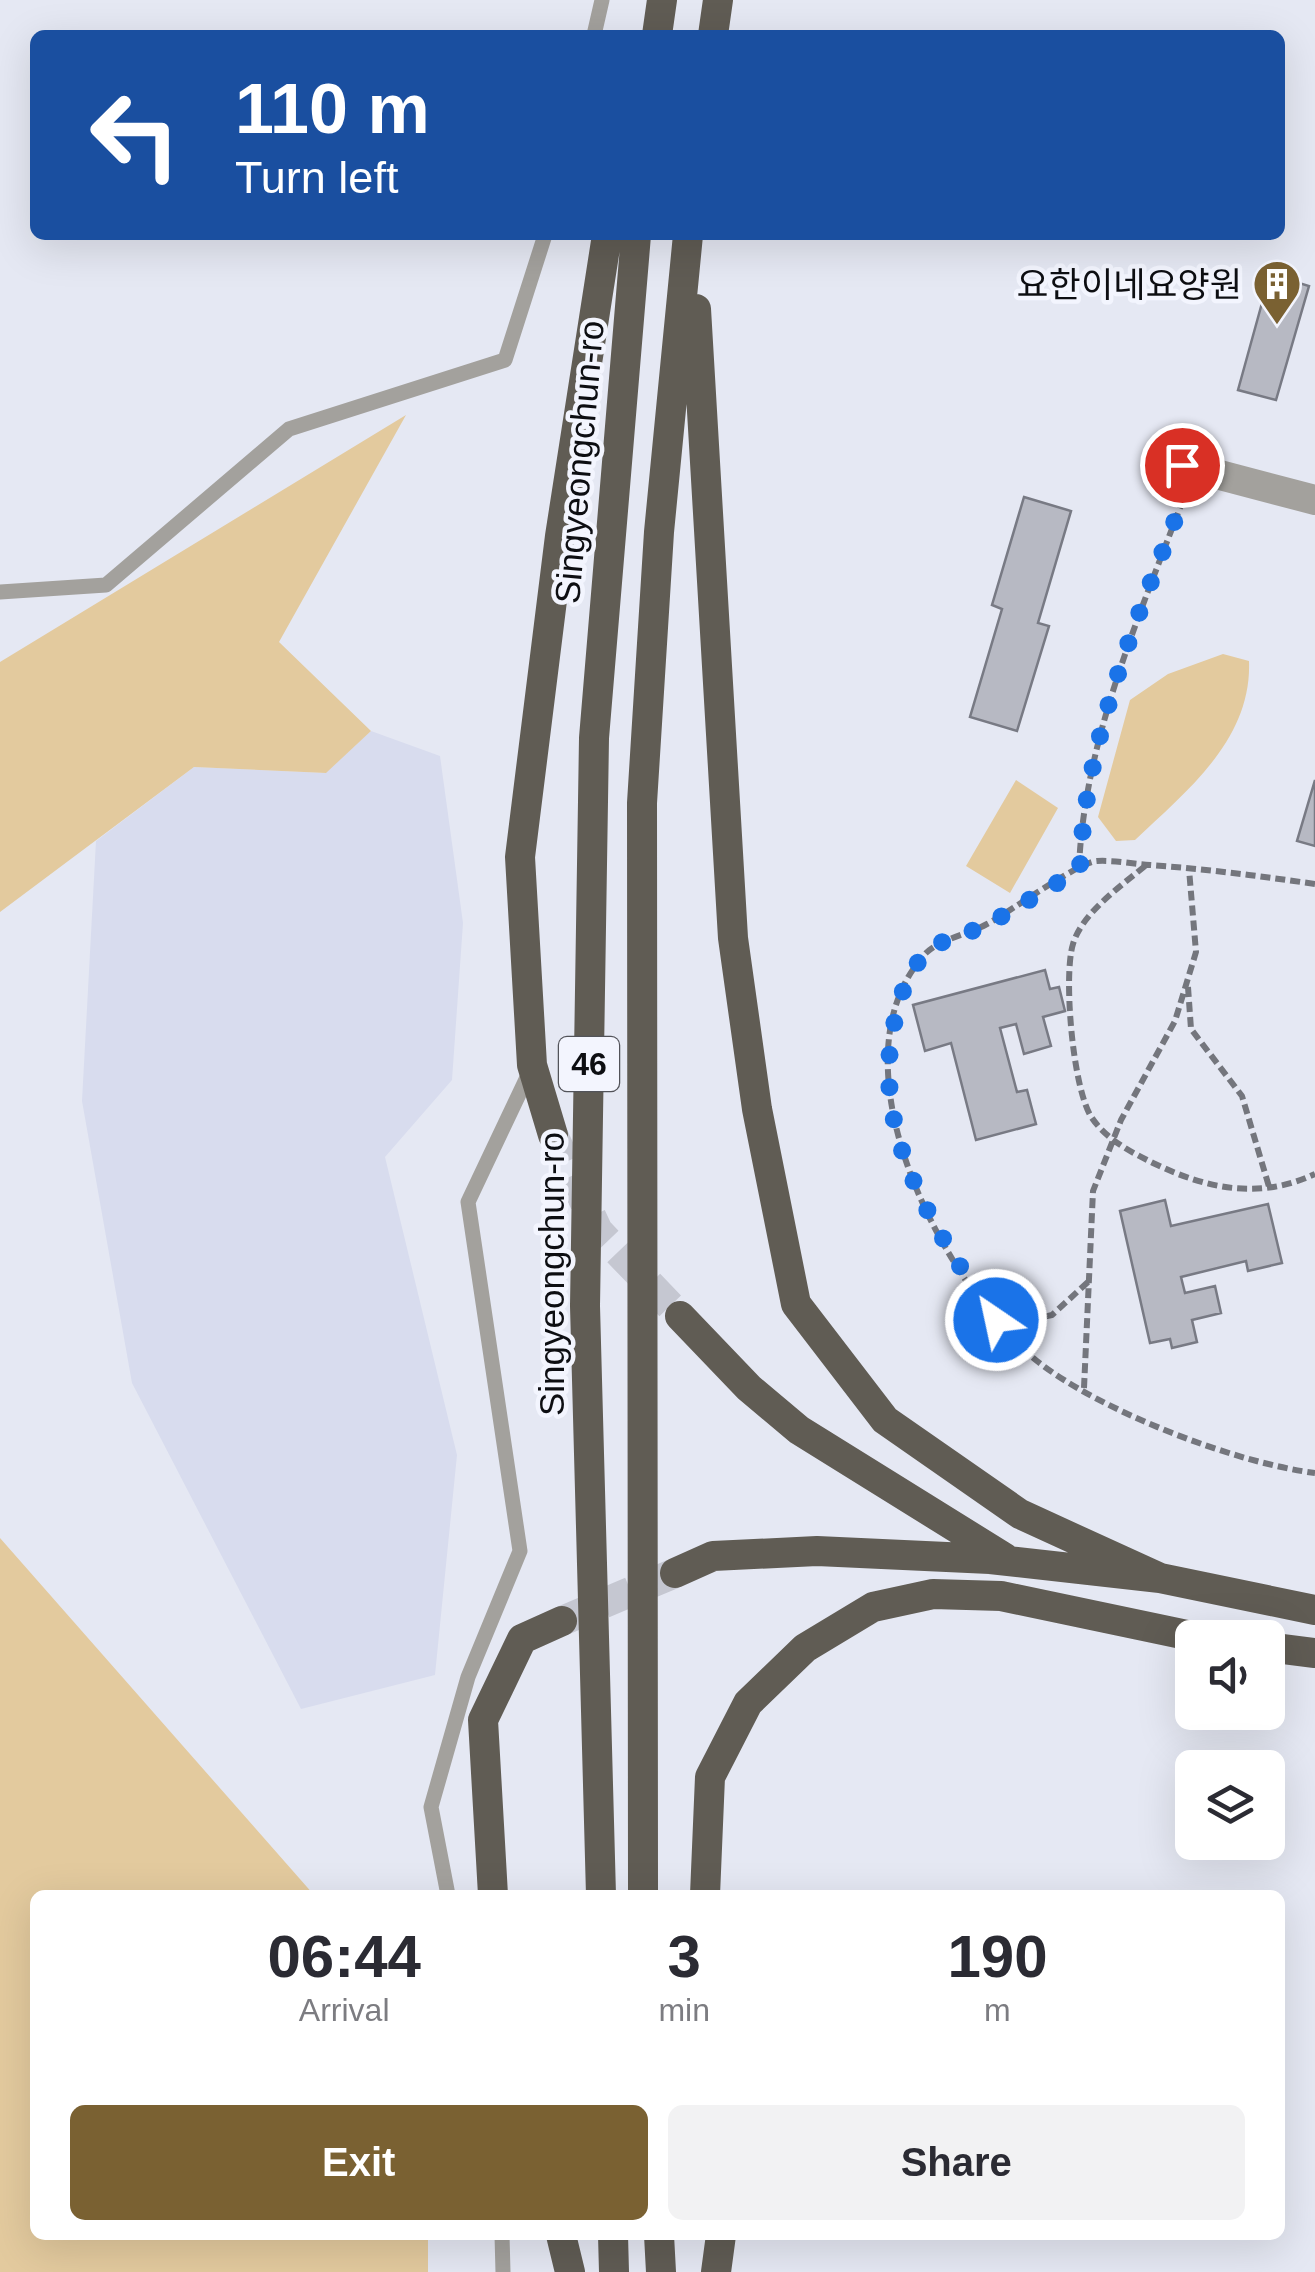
<!DOCTYPE html>
<meta charset="utf-8">
<style>
body{margin:0;font-family:Helvetica,"Noto Sans KR",sans-serif;background:#f2f2f3;color:#2b2b33;height:100vh;display:flex;flex-direction:column;font-size:38px;white-space:nowrap}
*{box-sizing:border-box;margin:0}
p{font-size:32px;color:#7c7c81}
.icon{flex:none;width:55px;height:55px;fill:none;stroke:currentColor;stroke-width:2;stroke-linecap:round;stroke-linejoin:round}
.map{position:relative;flex:1;overflow:hidden}
.side{position:absolute;left:30px;top:1890px;width:1255px;height:350px;display:flex;flex-direction:column;background:#fff;border-radius:15px;box-shadow:0 10px 40px #0002}
.side>*{flex:none}
.banner{position:absolute;left:30px;top:30px;width:1255px;height:210px;border-radius:15px;box-shadow:0 10px 40px #0002;background:#1a4fa0;color:#fff;overflow:hidden}
.fabs{position:absolute;left:1175px;top:1620px;display:grid;gap:20px}
.fabs a{display:grid;place-items:center;width:110px;height:110px;border-radius:15px;background:#fff;box-shadow:0 10px 40px #0002;font-size:50px}
.pin{position:absolute;display:grid;place-items:center;width:85px;height:85px;color:#fff;margin:-42px;border:5px solid #fff;border-radius:50%;box-shadow:0 2px 10px #0007}
.me{position:absolute;width:110px;margin:-55px;rotate:326deg;stroke-linejoin:round;filter:drop-shadow(0 0 8px #0008)}
.turn{display:flex;align-items:center;gap:35px;height:210px;padding:0 40px;font-size:45px}
.turn .icon{width:130px;height:130px;stroke-width:2.5}
.turn b{display:block;font-size:70px;line-height:85px}
.eta{display:flex;justify-content:space-evenly;align-items:center;height:170px;text-align:center}
.eta b{font-size:60px;font-weight:600;line-height:70px}
.primary-button{display:flex;gap:20px;margin-top:auto;padding:20px 40px}
.primary-button a{flex:1;height:115px;border-radius:15px;background:#7a6132;color:#fff;font-size:40px;font-weight:600;line-height:115px;text-align:center}
.primary-button a+a{background:#f2f2f3;color:#2b2b33}
.map>svg:first-child{display:block}
.built{fill:#d8dcee}
.green{fill:#e3ca9e}
.building{fill:#b7b9c3;stroke:#787a84;stroke-width:2.5}
.lines{fill:none;stroke-linecap:round;stroke-linejoin:round}
.trunk-tunnel{stroke:#c5c7d1;stroke-width:30;stroke-dasharray:30 15;stroke-linecap:butt}
.path{stroke:#74767d;stroke-width:6;stroke-dasharray:10 5;stroke-linecap:butt}
.service{stroke:#a3a19d;stroke-width:15}
.minor{stroke:#a3a19d;stroke-width:30}
.trunk{stroke:#605c54;stroke-width:30}
.route{stroke:#1a73e8;stroke-width:18;stroke-dasharray:0 32.4}
.labels{text-anchor:middle;dominant-baseline:central;stroke-width:9;stroke-linejoin:round;paint-order:stroke}
.shield{fill:#f3f5fe;stroke:#525359;stroke-width:2.5}
.shield-label{font-size:32px;font-weight:bold;fill:#0d0e12}
.poi-label{font-size:35px;fill:#0d0e12;stroke:#f3f5fe;text-anchor:end}
.street-label{font-size:35px;fill:#0d0e12;stroke:#f3f5fe}
</style>
<div class="map">
<svg width="1315" height="2272" viewBox="0 0 1315 2272">
<rect width="100%" height="100%" fill="#e5e8f3"/>
<!-- built -->
<path class="built" d="M371,731L440,756L463,923L452,1080L385,1157L457,1455L435,1675L301,1709L132,1383L82,1101L96,841L194,767L325,773Z"/>
<!-- green -->
<path class="green" d="M406,415L279,642L371,731L326,773L194,767L0,912V662Z
M1223,654L1249,661C1252,739 1188,790 1135,840L1116,841L1098,817L1130,700L1168,674Z
M1016,780L1058,808L1010,893L966,866Z
M0,1538L314,1895H35V2235H428V2272H0Z"/>
<!-- building -->
<path class="building" d="M1270,274L1309,286L1276,400L1238,390Z
M1024,497L1071,511L1038,623L1049,626L1017,731L970,717L1002,609L992,605Z
M1315,780V846L1297,841Z
M1045,970L1050,989L1059,987L1065,1011L1043,1017L1051,1046L1024,1054L1016,1024L1000,1028L1017,1092L1027,1090L1036,1124L976,1140L951,1043L925,1051L913,1005Z
M1165,1200L1171,1226L1268,1204L1282,1263L1248,1271L1246,1261L1181,1277L1185,1293L1215,1286L1221,1313L1192,1320L1197,1342L1172,1348L1170,1339L1150,1343L1120,1211Z"/>
<g class="lines">
<!-- trunk-tunnel -->
<path class="trunk-tunnel" d="M553,1135L598,1231L680,1316
M562,1621L675,1573"/>
<!-- path -->
<path class="path" d="M1145,866C1121,886 1082,913 1073,944C1063,976 1073,1091 1092,1118C1107,1140 1131,1152 1153,1163C1207,1189 1259,1200 1315,1174
M1079,868C1084,740 1140,615 1184,497
M1315,884C1260,876 1206,869 1150,865C1133,864 1114,860 1097,861C1078,862 1010,912 987,924C969,934 940,939 926,953C826,1061 943,1285 1037,1361C1100,1411 1235,1463 1315,1473
M1188,987L1191,1029L1242,1096L1270,1190
M1002,1326L1052,1315L1088,1282
M1084,1388L1093,1191L1121,1120L1175,1021L1196,952L1189,869"/>
<!-- service -->
<path class="service" d="M594,35L602,0
M0,592L106,585L289,429L505,360L545,235
M448,1895L431,1807L468,1677L520,1551L468,1202L531,1069
M502,2235L503,2272"/>
<!-- minor -->
<path class="minor" d="M1182,465L1315,500"/>
<!-- trunk -->
<path class="trunk" d="M657,35L662,0
M713,35L718,0
M696,309L733,938L757,1109L796,1304L885,1420L1020,1514L1160,1578
M553,1135L532,1065L520,857L560,536L607,235
M680,1316L749,1388L799,1430L1005,1558
M675,1573L713,1556L817,1551L990,1559L1160,1578L1315,1610
M1268,1647L1315,1653
M493,1895L483,1720L522,1639L562,1621
M601,1895L585,1306L594,738L636,235
M643,1895L642,803L659,532L688,235
M705,1895L710,1777L748,1703L805,1648L873,1607L933,1594L1001,1596L1201,1638
M561,2235L570,2272
M613,2235L614,2272
M659,2235L661,2272
M716,2272L721,2235"/>
</g>
<g class="lines">
<!-- route -->
<path class="route" d="M996,1320C936,1232 868,1133 895,1020C901,994 907,973 926,953C941,938 970,934 988,924C1019,907 1049,887 1080,870C1084,731 1147,596 1195,468L1182,465"/>
</g>
<!-- icons -->
<defs>
<g id="building-pin" transform="scale(2.5)"><path d="M0 17L-7.5 6A9.5 9.5 0 1 1 7.5 6Z" fill="#7a6132" stroke="#f3f5fe"/><path d="M-4-6H4V6H1V3H-1V6H-4ZM-2.5-4.3h1.7v1.8h-1.7ZM.8-4.3h1.7v1.8H.8ZM-2.5-1h1.7V.8h-1.7ZM.8-1h1.7V.8H.8Z" fill="#fff"/></g>
</defs>
<g fill-rule="evenodd">
<use href="#building-pin" x="1277" y="284"/>
</g>
<g class="labels">
<!-- shield labels -->
<rect class="shield" x="559" y="1037" width="60" height="54" rx="8"/>
<g class="shield-label">
<text x="589" y="1064">46</text>
</g>
<!-- poi labels -->
<g class="poi-label">
<text x="1242" y="284">요한이네요양원</text>
</g>
<!-- street labels -->
<g class="street-label">
<text transform="translate(579 462) rotate(-85)">Singyeongchun-ro</text>
<text transform="translate(551 1274) rotate(-90)">Singyeongchun-ro</text>
</g>
</g>
</svg>
<div class="fabs">
<a><svg class="icon" aria-label="sound" viewBox="0 0 24 24"><path d="M4 9h4l5-4v14l-5-4H4zM17 9q2 3 0 6"/></svg></a>
<a><svg class="icon" aria-label="layers" viewBox="0 0 24 24"><path d="M12 4l9 5-9 5-9-5zM3 14l9 5 9-5"/></svg></a>
</div>
<div class="pin" style="left:1182px;top:465px;background:#d93025"><svg class="icon" aria-label="arrive" viewBox="0 0 24 24"><path d="M6 21V4h12l-3 4 3 4H6"/></svg></div>
<svg class="me" style="left:996px;top:1320px" viewBox="-20 -20 40 40"><circle r="17" fill="#1a73e8" stroke="#fff" stroke-width="3"/><path d="M0-11L8 9 0 5-8 9z" fill="#fff"/></svg>
<div class="banner">
<div class="turn"><svg class="icon" aria-label="left" viewBox="0 0 24 24"><path d="M17 20v-9H6M10 6l-5 5 5 5"/></svg><div><b>110 m</b>Turn left</div></div>
</div>
<section class="side">
<div class="eta">
<div><b>06:44</b><p>Arrival</p></div>
<div><b>3</b><p>min</p></div>
<div><b>190</b><p>m</p></div>
</div>
<div class="primary-button"><a>Exit</a><a>Share</a></div>
</section>
</div>
